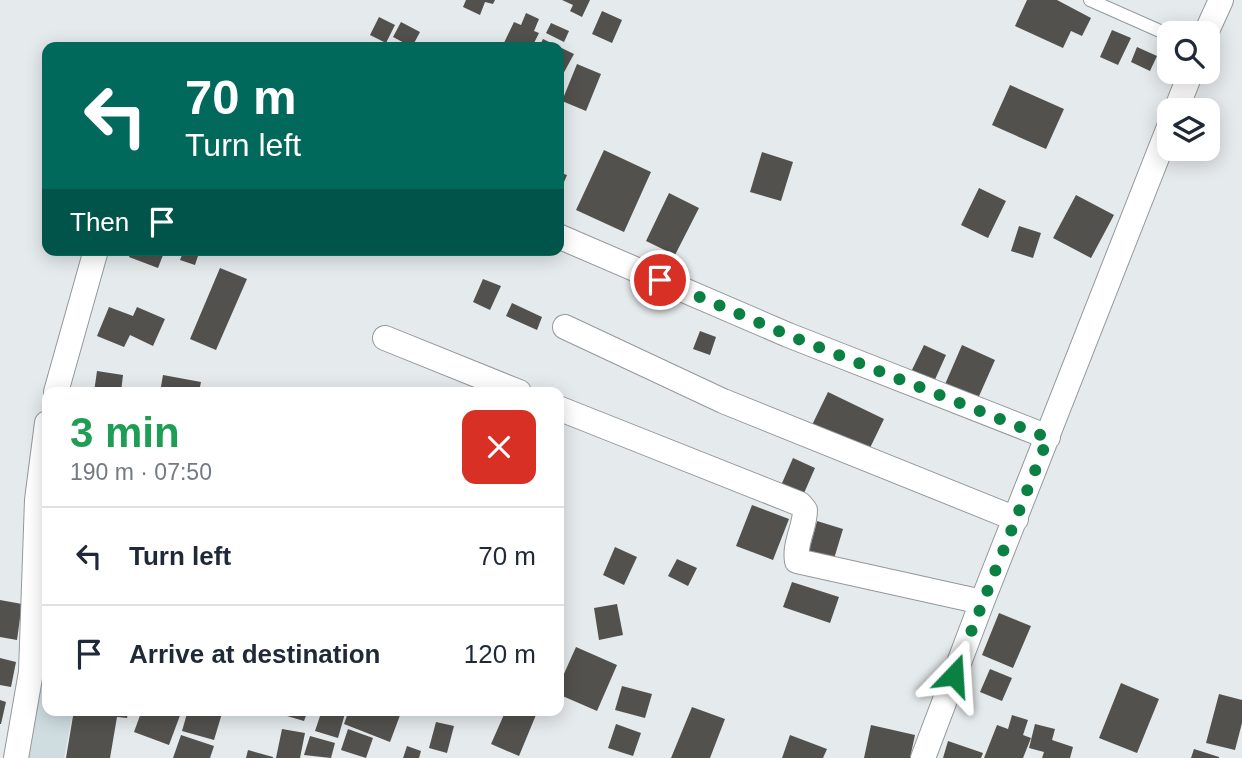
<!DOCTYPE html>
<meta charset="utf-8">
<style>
body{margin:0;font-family:Helvetica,sans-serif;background:#f6f6f7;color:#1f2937;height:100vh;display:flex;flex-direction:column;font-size:26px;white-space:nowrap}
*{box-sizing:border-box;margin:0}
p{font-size:23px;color:#747a83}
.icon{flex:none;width:38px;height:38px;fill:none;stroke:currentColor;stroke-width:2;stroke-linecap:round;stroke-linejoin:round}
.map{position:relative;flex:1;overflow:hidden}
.sheet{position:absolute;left:42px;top:387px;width:522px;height:329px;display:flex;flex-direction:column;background:#fff;border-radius:14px;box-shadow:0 4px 18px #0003}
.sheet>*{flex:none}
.banner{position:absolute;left:42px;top:42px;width:522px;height:214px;border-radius:14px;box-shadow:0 4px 18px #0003;background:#00695c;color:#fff;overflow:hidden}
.controls{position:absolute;left:1157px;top:21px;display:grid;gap:14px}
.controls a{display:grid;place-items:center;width:63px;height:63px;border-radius:14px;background:#fff;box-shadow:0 4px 18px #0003;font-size:35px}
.pin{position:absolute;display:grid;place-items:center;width:60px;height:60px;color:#fff;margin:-30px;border:4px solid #fff;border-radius:50%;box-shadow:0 2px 7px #0007}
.me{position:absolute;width:77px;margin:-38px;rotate:20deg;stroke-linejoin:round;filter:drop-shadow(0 0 5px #0008)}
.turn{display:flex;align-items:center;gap:24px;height:147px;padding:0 28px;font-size:32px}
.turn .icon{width:91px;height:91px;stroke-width:2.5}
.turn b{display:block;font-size:49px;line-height:60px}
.then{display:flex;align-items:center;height:66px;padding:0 28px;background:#0003;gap:14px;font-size:26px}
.round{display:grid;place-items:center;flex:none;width:74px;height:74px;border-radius:14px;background:#f6f6f7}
.headline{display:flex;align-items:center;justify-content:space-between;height:119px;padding:0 28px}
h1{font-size:42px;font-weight:600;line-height:52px;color:#1e9e55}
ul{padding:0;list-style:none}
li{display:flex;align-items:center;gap:21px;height:98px;padding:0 28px;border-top:2px solid #e0e1e3}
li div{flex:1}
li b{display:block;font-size:26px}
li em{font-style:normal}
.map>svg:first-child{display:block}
.built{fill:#cfdde1}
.building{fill:#52514e}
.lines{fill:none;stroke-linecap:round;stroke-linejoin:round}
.lane-casing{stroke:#94989a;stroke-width:14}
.street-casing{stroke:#94989a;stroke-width:26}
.lane{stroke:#fff;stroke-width:12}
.street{stroke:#fff;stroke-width:24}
.route{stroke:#0b8043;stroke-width:12;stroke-dasharray:0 21.6}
</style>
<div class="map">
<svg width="1242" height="758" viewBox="0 0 1242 758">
<rect width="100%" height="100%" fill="#e5eaec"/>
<!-- built -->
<path class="built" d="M47,526V710L73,711L64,758H24Z"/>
<!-- building -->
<path class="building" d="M466,0H495L493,4L485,2L480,15L463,7Z
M562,0H590L582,17L570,11L573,5Z
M1027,0H1057L1091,18L1082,36L1071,31L1063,48L1015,26Z
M602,11L622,20L612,43L592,34Z
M526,13L539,19L534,31L539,33L532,47H502L514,22L521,25Z
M379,17L395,25L386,43L370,35Z
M401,22L420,32L412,47L393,37Z
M551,23L569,31L564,42L546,33Z
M1112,30L1131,38L1118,65L1100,57Z
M543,39L574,54L562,76L558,75V47H539Z
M1137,47L1157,56L1150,71L1131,62Z
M577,64L601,74L586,111L562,101Z
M1010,85L1064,109L1046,149L992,125Z
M604,150L651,172L624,232L576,210Z
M762,152L793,162L781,201L750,192Z
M558,172L567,175L558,196Z
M979,188L1006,201L988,238L961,225Z
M669,193L699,208L675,255L646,241Z
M1076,195L1114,215L1091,258L1053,238Z
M1019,226L1041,233L1033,258L1011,251Z
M132,250H165L158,268L129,257Z
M184,250H200L195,265L180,260Z
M220,268L247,279L216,350L190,339Z
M483,279L501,286L490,310L473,302Z
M512,303L542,317L537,330L506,316Z
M109,307L133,316L137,307L165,319L153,346L130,335L124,347L97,336Z
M700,331L716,337L710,355L693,349Z
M924,345L946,355L933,384L910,374Z
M962,345L995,360L976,403L943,389Z
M97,371L123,375L121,392H94Z
M163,375L201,382L199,392H160Z
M828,392L884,419L868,452L812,425Z
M793,458L815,468L801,500L779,490Z
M752,505L789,519L773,560L736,546Z
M817,521L843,529L833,562L808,555Z
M615,547L637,557L624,585L603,575Z
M677,559L697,568L688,586L668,576Z
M45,566H47V669L37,668Z
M792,582L839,597L830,623L783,607Z
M0,600L22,604L17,640L0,637Z
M617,604L623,635L599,640L594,608Z
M999,613L1031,626L1013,668L982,655Z
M576,647L617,665L597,711L558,694V687Z
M0,658L16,662L11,687L0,685Z
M990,669L1012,678L1002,701L980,692Z
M1121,683L1159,699L1137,753L1099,738Z
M622,686L652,694L645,718L615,710Z
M1219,694L1242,700V723L1235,750L1206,743Z
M0,700L6,702L1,724H0Z
M692,707L725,719L710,758H671Z
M74,710H129L127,718L117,717L110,758H66Z
M142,710H182L169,745L134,732Z
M188,710H223L214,740L182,731Z
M278,710H308L304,721L277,713Z
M322,710H346L338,738L315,731Z
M349,710H402L390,742L344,724Z
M506,710H538L519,756L491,744Z
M1012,715L1028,720L1023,735L1031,738L1023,758H984L997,725L1008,729Z
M436,722L454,726L447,753L429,748Z
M616,724L641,733L633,756L608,748Z
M1035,724L1055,729L1052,740L1073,747L1070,758H1042L1044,752L1029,748Z
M871,725L915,735L910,758H864Z
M282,729L305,733L300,758H276Z
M348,729L373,738L366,758L341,750Z
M181,735L214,746L210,758H173Z
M790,735L827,749L823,758H782Z
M310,736L335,743L331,758L304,755Z
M948,741L983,753L981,758H943Z
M407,746L421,751L419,758H403Z
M1194,749L1219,757V758H1191Z
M248,750L273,757V758H246Z"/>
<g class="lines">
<!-- lane casing -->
<g class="lane-casing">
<path id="lane" d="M1090,0L1169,35"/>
</g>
<!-- street casing -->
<g class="street-casing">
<path id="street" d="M1206,33L1221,0
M1176,110L1191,72
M558,236L788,335L1048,437
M565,327L723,401L1016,519
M385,338L519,392
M56,392L96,250
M558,408L800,504L805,510C805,528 794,543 797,561L982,602
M16,758L31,672L37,500L47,423
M923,758L982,602L1169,127"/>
</g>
<!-- lane -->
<use href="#lane" class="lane"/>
<!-- street -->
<use href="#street" class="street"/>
</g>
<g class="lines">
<!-- route -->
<path class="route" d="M660,280L788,335L1048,438L954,675"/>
</g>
</svg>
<div class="controls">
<a><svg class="icon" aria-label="search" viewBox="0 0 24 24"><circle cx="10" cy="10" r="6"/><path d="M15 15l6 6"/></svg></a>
<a><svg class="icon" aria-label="layers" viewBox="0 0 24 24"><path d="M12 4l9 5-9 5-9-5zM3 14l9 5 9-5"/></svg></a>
</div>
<div class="pin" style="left:660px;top:280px;background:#d93025"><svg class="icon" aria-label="arrive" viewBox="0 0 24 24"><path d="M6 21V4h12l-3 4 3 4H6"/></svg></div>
<svg class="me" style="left:954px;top:675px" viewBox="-20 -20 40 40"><path d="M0-17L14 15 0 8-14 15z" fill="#0b8043" stroke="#fff" stroke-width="4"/></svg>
<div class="banner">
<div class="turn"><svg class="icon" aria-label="left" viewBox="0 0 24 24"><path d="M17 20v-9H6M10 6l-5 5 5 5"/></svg><div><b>70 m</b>Turn left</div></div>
<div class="then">Then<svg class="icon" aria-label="arrive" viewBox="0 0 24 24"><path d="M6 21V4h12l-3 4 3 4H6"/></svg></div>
</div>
<section class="sheet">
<div class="headline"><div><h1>3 min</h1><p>190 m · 07:50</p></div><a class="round" style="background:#d93025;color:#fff"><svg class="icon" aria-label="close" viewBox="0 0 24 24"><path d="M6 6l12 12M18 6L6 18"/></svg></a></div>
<ul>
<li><svg class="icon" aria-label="left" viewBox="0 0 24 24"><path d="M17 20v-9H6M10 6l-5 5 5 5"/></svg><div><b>Turn left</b></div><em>70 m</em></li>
<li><svg class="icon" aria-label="arrive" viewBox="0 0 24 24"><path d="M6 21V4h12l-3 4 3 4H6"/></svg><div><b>Arrive at destination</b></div><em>120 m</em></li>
</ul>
</section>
</div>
